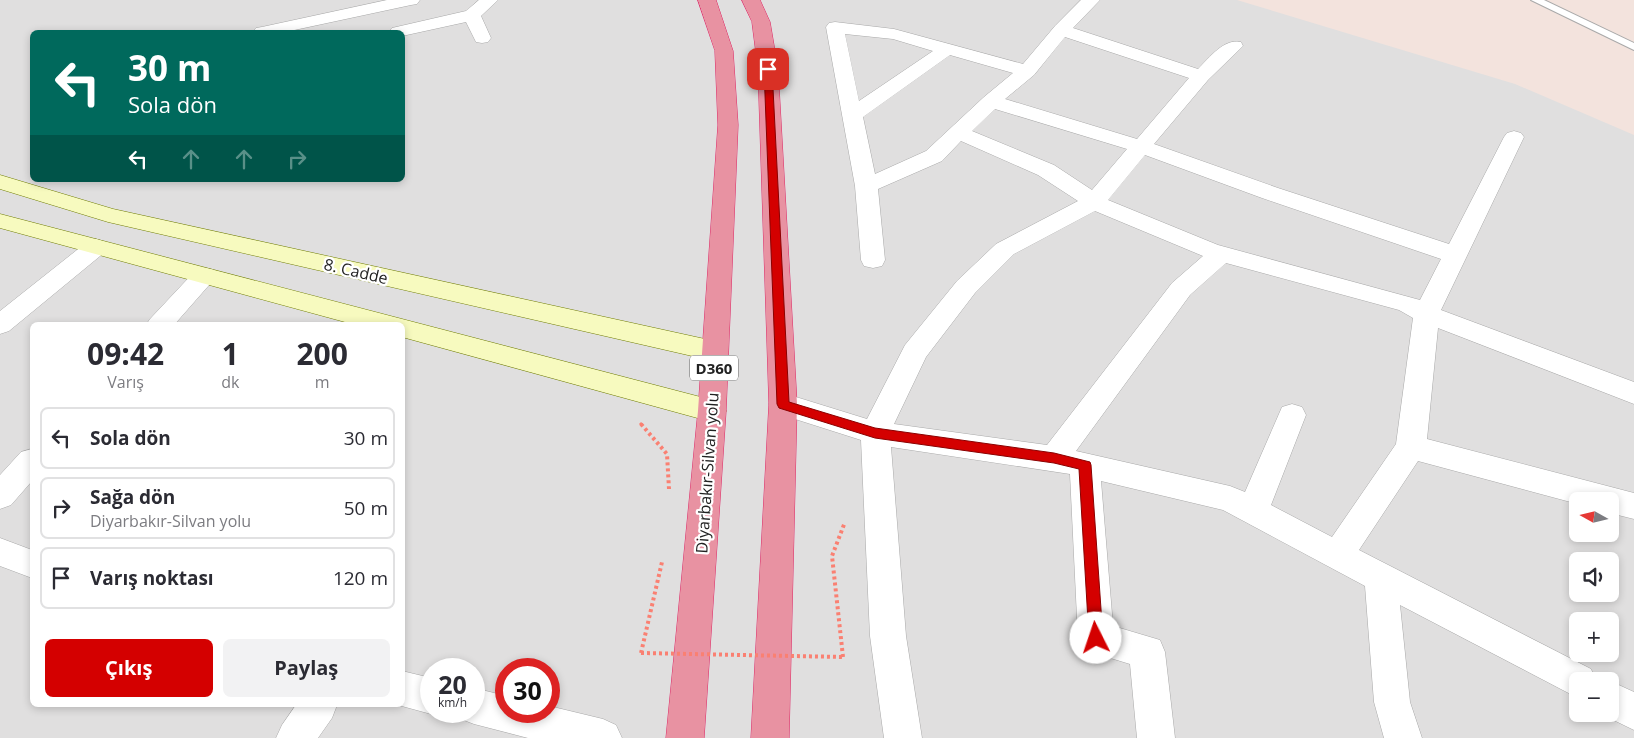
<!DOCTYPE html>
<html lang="tr">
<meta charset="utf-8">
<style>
body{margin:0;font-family:"Open Sans",sans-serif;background:#f2f2f3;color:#2b2b33;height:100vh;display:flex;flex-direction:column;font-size:19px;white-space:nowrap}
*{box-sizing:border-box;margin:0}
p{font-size:16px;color:#7c7c81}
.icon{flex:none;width:28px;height:28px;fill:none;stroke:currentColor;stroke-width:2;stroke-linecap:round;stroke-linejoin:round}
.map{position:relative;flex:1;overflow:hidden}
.panel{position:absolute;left:30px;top:322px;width:375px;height:385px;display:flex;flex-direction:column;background:#fff;border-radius:8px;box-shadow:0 2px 8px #0003}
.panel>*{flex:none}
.guide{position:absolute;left:30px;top:30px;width:375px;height:152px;border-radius:8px;box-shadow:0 2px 8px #0003;background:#00695c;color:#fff;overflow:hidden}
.needle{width:32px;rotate:278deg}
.controls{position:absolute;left:1569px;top:492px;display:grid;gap:10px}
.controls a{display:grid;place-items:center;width:50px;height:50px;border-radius:8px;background:#fff;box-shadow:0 2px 8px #0003;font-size:25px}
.speed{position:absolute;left:420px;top:658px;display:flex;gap:10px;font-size:25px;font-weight:700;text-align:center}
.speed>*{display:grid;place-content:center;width:65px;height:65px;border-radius:50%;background:#fff;box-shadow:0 2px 8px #0003;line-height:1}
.speed small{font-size:12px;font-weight:400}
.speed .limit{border:8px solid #d22;background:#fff;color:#111}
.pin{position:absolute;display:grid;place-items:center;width:42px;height:42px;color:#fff;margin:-21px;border-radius:10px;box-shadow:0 2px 8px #0006}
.me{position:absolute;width:55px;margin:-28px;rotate:356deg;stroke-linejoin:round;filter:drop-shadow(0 0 4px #0008)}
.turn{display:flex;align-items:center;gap:18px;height:105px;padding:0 15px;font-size:22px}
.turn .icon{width:65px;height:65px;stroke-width:2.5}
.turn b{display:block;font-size:35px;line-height:42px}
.lanes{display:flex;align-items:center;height:48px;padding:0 15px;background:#0003;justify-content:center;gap:25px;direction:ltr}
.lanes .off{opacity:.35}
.eta{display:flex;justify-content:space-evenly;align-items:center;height:85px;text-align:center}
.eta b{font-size:30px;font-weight:700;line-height:35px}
.cta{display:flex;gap:10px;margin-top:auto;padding:10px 15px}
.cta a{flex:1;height:58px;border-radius:8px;background:#d40000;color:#fff;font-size:20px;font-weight:700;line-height:58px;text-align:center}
.cta a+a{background:#f2f2f3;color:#2b2b33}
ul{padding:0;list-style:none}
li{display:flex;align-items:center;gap:15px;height:62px;margin:0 10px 8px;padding:0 5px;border:2px solid #e1e1e2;border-radius:8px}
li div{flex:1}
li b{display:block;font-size:19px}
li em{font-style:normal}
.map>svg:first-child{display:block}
.residential{fill:#e0dfdf;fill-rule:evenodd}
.military{fill:#f3e3dd}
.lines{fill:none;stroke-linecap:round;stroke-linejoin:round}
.lane-casing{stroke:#a9a9a9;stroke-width:2}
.street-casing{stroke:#a9a9a9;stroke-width:1}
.secondary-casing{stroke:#707d05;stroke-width:1}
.highway-casing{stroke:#dc2a67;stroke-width:1}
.path-far1{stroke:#fa8072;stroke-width:3;stroke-dasharray:2.5 2.5;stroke-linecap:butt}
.path{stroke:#fa8072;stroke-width:4;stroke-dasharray:3 3;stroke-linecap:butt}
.lane{fill:#fff;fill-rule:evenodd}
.street{fill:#fff;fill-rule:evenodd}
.secondary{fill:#f7fabf;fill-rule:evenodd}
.highway{fill:#e892a2;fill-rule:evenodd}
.path-bridge{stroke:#fa8072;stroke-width:4;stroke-dasharray:3 3;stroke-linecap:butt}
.route{fill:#d40000;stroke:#8a0000}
.labels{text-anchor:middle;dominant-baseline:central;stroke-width:4.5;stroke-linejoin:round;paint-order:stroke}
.shield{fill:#fff;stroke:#646464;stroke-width:1}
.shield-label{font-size:15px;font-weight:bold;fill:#222}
.street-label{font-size:16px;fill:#222;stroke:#fff}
</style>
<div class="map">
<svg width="1634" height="738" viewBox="0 0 1634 738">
<rect width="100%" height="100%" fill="#f2efe9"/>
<!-- residential -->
<path class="residential" d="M0,0H1634V738H0ZM32,32H402V180H32ZM32,325H402V705H32ZM1578,501H1610V534H1578ZM1578,561H1610V594H1578ZM1578,621H1610V654H1578ZM431,669H474V711H431ZM506,669H549V711H506ZM1578,681H1610V714H1578Z"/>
<!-- military -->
<path class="military" d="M1237,0H1634V135L1515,84Z"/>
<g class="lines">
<!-- lane casing -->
<g class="lane-casing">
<path id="lane" d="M1531,0H1544L1634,43V50Z"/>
</g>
<!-- street casing -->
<g class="street-casing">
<path id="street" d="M387,0H420L417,4L411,5L285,32H253L256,28L262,27Z
M479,0H498L481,16L491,38L488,42L482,43L476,42L466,22L402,36V32H389L392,28L466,11Z
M1081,0H1100L1073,28L1198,69C1209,58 1224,38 1241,42L1243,46L1208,80L1154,144L1278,188L1449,244L1504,137L1507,133L1514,131L1521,133L1524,137L1441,310L1634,382V404L1438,328L1427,439L1634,493V519L1610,513V501H1578V504L1418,461L1359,550L1591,669L1596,681H1578V698L1400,605L1410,702L1422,738H1384L1374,702L1365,586L1223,510L1101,481L1113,626L1160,640L1165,652L1175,738H1137L1130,664L1084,650L1078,638L1070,474L891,447L906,636L922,738H884L870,636L861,440L773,412L769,404L773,396L783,393L867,419L905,345L957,281L996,244L1078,201L1038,175L961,141L942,161L878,189L885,260L882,266L873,268L864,266L861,260L855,186L826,27L829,23L835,22L894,29L1023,64L1055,26ZM845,34L893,39L933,51L859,101ZM1065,37L1189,78L1137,139L1005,99L1034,75ZM950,55L1013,73L984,97L926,151L875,174L863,117ZM995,109L1127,149L1092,190L1054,165L972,131ZM1145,155L1262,198L1441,259L1420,300L1218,245L1108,200ZM1095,211L1203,256L1172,283L1047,445L894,424L926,357L975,293L1014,254ZM1226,263L1399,310L1413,318L1396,444L1332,537L1271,505L1306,415L1302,407L1292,404L1282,407L1245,492L1230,486L1076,451L1190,295Z
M96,239L105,242L108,247L105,252L9,331L0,334V311L87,242Z
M205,268L214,270L217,276L174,325H146L150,319L196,270Z
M32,449V481L11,505L0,509V475L21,452Z
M0,538L32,550V578L0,566Z
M402,671L431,678V711H438L431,714L398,705H402Z
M1609,681H1610L1634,692V730L1601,714H1610Z
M474,688L506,696V711H549V706L603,719L616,725L622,738H528L474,724L461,719L458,711H474Z
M296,705H337L332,718L318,738H276L282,725Z"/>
</g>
<!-- secondary casing -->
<g class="secondary-casing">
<path id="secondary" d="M0,175L113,209L714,341L724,344L727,351L724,358L714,361L108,222L0,189Z
M0,214L712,400L722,403L726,411L722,419L712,422L402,337V325H356L0,228Z"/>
</g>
<!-- highway casing -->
<g class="highway-casing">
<path id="highway" d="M698,0H716L733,51L738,125L726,411L704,738H666L698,411L718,125L715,51Z
M742,0H760L770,22L778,69L797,404L789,738H751L769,404L758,69L752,22Z"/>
</g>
<!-- path-far1 -->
<path class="path-far1" d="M640,423L642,425"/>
<!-- path -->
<path class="path" d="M641,424L667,454L669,489
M641,653L662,562
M843,657L832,556L845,522"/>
<!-- lane -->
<use href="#lane" class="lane"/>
<!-- street -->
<use href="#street" class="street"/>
<!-- secondary -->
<use href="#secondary" class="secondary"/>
<!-- highway -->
<use href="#highway" class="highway"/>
<!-- path-bridge -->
<path class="path-bridge" d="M641,653L843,657"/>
</g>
<!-- route -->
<path class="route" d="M768,66L772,69L789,402L875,428L1054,453L1090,462L1091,465L1103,638L1101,643L1096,645L1091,643L1089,638L1079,469L1054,463L875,438L779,408L777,404L764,69Z"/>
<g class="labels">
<!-- shield labels -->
<rect class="shield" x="690" y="355.5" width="48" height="25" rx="4"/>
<g class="shield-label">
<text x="714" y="368">D360</text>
</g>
<!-- street labels -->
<g class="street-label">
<text transform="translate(356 271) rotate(13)">8. Cadde</text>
<text transform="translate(707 473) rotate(-86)">Diyarbakır-Silvan yolu</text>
</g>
</g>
</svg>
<div class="controls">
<a><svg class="needle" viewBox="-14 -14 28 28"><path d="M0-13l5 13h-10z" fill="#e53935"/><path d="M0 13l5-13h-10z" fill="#7c7c81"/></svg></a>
<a><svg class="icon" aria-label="sound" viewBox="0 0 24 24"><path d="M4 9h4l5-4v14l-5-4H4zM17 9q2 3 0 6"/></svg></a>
<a>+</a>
<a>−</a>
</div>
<div class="speed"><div>20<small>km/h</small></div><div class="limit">30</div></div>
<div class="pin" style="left:768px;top:69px;background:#d93025"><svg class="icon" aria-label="arrive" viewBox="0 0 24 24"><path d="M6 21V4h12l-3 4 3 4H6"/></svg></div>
<svg class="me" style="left:1096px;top:638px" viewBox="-20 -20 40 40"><circle r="19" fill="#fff"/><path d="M0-13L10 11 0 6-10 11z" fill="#d40000"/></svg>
<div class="guide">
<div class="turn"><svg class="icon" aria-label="left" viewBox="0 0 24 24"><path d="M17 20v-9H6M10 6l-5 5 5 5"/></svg><div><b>30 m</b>Sola dön</div></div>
<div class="lanes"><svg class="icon" aria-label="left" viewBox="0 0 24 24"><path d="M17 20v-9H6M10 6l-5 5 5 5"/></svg><svg class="icon off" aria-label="ahead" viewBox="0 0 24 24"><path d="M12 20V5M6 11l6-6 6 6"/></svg><svg class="icon off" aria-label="ahead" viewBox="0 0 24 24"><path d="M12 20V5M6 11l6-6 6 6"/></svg><svg class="icon off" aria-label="right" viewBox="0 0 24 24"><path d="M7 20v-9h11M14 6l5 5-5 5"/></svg></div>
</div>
<section class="panel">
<div class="eta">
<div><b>09:42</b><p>Varış</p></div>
<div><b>1</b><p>dk</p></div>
<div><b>200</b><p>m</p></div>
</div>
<ul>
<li><svg class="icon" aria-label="left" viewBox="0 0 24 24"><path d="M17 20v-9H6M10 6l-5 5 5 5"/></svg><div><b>Sola dön</b></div><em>30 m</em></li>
<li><svg class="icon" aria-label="right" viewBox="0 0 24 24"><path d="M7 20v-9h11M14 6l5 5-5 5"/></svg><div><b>Sağa dön</b><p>Diyarbakır-Silvan yolu</p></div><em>50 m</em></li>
<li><svg class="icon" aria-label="arrive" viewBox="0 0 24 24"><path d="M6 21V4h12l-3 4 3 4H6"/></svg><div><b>Varış noktası</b></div><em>120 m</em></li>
</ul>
<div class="cta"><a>Çıkış</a><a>Paylaş</a></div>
</section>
</div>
